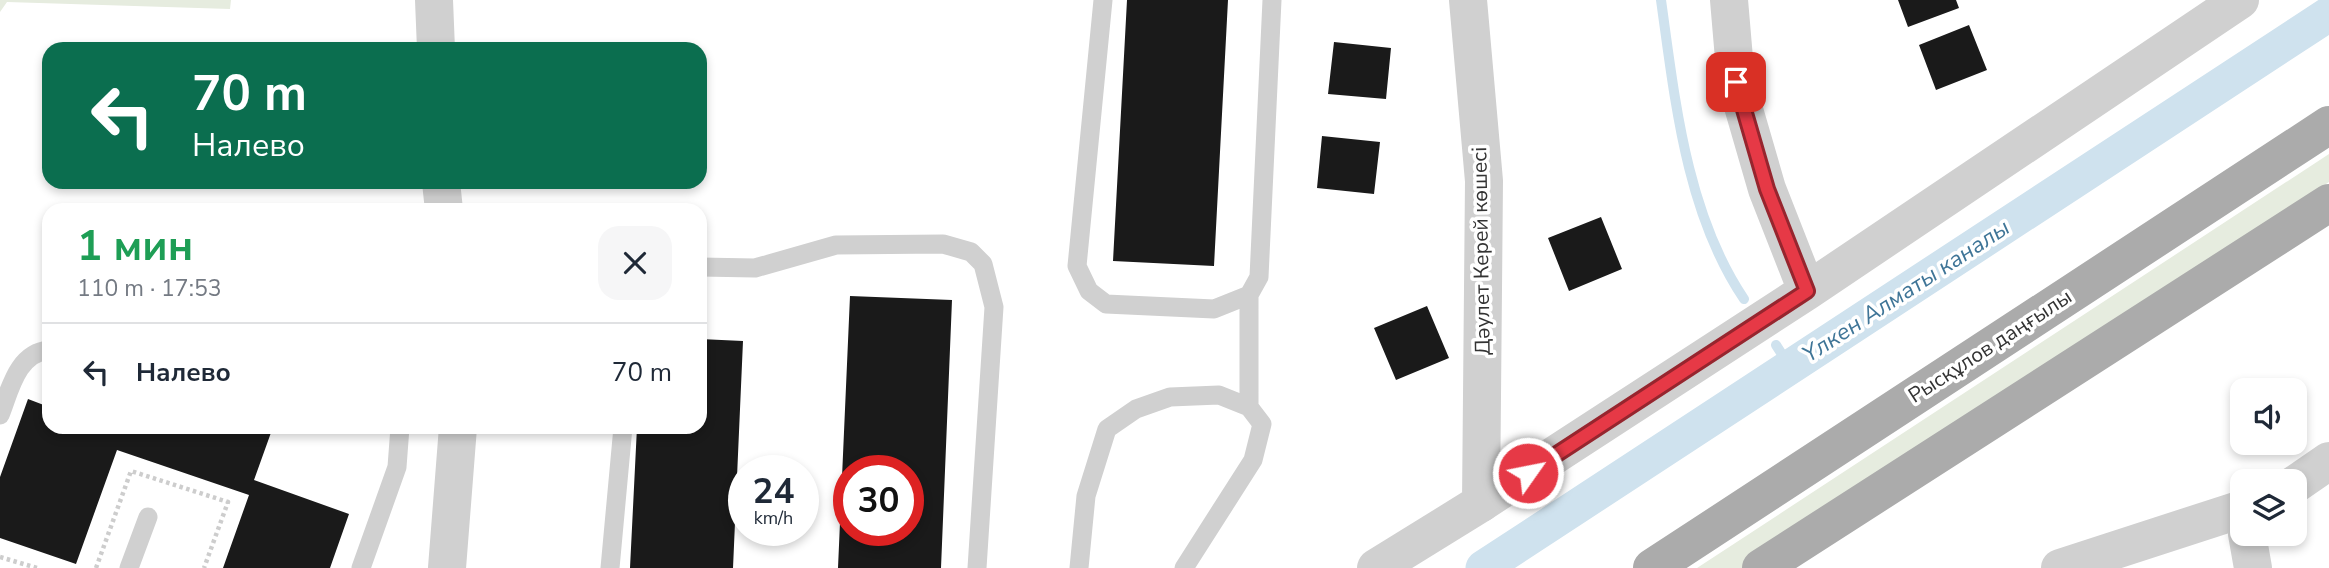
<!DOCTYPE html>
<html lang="ru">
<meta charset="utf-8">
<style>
body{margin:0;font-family:"Nunito Sans",sans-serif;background:#f6f6f7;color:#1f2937;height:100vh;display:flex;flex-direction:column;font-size:26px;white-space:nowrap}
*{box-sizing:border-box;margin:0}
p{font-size:23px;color:#747a83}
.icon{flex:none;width:38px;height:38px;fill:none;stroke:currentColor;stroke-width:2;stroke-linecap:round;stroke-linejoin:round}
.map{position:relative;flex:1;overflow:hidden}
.panel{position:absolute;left:42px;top:203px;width:665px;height:231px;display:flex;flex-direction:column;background:#fff;border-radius:21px;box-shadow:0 4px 10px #0003}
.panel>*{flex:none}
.hud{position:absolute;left:42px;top:42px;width:665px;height:147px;border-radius:21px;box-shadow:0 4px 10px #0003;background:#0b6e4f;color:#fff;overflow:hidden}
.fabs{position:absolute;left:2230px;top:378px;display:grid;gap:14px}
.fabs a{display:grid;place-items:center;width:77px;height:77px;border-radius:14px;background:#fff;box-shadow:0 4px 10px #0003;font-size:35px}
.speed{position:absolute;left:728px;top:455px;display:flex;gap:14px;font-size:35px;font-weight:700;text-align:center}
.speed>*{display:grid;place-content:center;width:91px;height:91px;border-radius:50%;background:#fff;box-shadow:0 4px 10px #0003;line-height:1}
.speed small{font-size:18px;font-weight:400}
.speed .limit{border:10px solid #d22;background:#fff;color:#111}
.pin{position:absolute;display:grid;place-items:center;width:60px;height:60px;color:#fff;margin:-30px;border-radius:14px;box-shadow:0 4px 10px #0006}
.me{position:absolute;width:77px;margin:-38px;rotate:57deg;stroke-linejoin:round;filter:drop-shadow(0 0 5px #0008)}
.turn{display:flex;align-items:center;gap:24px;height:147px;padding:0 35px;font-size:32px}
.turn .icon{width:91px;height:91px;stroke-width:2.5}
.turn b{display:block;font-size:49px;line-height:60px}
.round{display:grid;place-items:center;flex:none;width:74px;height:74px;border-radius:21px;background:#f6f6f7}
.overview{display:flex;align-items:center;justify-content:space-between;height:119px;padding:0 35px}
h1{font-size:42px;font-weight:700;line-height:52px;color:#1e9e55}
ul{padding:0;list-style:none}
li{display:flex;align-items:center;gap:21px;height:98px;padding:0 35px;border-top:2px solid #e0e1e3}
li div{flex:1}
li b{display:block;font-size:26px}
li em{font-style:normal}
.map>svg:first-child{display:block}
.green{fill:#e6ecdf}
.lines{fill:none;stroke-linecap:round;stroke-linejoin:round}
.stream{stroke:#cfe2ee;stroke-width:10}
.canal{stroke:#cfe2ee;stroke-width:35}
.building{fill:#1a1a1a;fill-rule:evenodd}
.path{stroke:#cdcdcd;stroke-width:4.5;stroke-dasharray:3.5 3.5;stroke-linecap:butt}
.service{stroke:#d0d0d0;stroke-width:19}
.minor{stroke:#d0d0d0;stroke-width:38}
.tertiary{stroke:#d0d0d0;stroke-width:38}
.primary{stroke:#ababab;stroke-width:38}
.route-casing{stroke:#96252e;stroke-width:18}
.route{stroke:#e63946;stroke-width:12}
.labels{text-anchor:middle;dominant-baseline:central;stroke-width:7;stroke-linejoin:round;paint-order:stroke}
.street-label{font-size:21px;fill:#333;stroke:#fff}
.water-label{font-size:23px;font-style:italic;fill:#3f7597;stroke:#fff}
</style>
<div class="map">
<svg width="2329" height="568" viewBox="0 0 2329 568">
<rect width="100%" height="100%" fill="#fff"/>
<!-- green -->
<path class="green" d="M0,0H231L230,9L7,2L0,12Z
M2329,154V182L1742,568H1697Z"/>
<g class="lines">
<!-- stream -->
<path class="stream" d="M1661,0C1675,100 1686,213 1744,299
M1776,345L1790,367"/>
<!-- canal -->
<path class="canal" d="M1483,568L2329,14"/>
</g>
<!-- building -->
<path class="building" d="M1127,0H1228L1214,266L1113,261Z
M1898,0H1956L1959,8L1908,27Z
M1969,25L1987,70L1936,90L1919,45Z
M1334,42L1391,48L1386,99L1328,94Z
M1322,136L1380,142L1374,194L1317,188Z
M1601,217L1622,269L1569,291L1548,238Z
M850,296L952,300L941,568H838ZM849,471H908V530H849Z
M1427,306L1449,358L1396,380L1374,328Z
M700,339L743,341L733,568H630L637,427H700Z
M28,399L49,407V427H108L123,432L125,427H273L254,480L349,514L330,568H223L249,495L117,450L76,564L0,538V477Z"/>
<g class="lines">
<!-- path -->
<path class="path" d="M0,557L37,568
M96,568L131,471L228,502L204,568"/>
<!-- service -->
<path class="service" d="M1103,0L1077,266L1089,291L1106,304L1214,309L1249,295L1259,277L1272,0
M700,267L755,268L836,245L943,244L971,252L983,264L994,307L977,568
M1249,407V295
M0,415C10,390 17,353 49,350
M129,568L148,517
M361,568L397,467L400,427
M610,568L623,427
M1079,568L1086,496L1107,429L1136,409L1170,397L1219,395L1249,407L1262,424L1253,460L1184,568"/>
<!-- minor -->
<path class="minor" d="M434,0L436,49
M1729,0L1736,82L1767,189L1807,291
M441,182L444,210
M2294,485L2329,461
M1481,503L1807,291L2240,0
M2247,534L2253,568
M447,568L458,427
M2060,568L2242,509"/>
<!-- tertiary -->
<path class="tertiary" d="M1376,568L1481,503L1484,181L1468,0"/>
<!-- primary -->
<path class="primary" d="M1652,568L2329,125
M1761,568L2329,203"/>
</g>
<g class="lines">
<!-- route casing -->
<g class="route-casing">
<path id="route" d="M1528,473L1807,291L1767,189L1736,82"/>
</g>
<!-- route -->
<use href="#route" class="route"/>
</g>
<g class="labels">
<!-- street labels -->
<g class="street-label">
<text transform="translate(1481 251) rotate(-91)">Дәулет Керей көшесі</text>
<text transform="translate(1990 346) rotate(-33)">Рысқұлов даңғылы</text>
</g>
<!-- water labels -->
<g class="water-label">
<text transform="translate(1906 291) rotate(-33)">Үлкен Алматы каналы</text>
</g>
</g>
</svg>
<div class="fabs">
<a><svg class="icon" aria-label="sound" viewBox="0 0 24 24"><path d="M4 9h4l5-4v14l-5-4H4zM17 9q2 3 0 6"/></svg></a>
<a><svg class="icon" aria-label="layers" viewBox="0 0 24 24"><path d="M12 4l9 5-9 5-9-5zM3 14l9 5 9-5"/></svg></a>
</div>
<div class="speed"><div>24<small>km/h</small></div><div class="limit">30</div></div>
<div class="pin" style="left:1736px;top:82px;background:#d93025"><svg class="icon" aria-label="arrive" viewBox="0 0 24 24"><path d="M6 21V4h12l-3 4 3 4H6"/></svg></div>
<svg class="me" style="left:1528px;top:473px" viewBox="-20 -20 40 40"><circle r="17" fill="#e63946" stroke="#fff" stroke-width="3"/><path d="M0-11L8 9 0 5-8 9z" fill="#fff"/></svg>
<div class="hud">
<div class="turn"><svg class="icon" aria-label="left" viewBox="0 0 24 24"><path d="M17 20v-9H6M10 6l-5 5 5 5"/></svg><div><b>70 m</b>Налево</div></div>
</div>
<section class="panel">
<div class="overview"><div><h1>1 мин</h1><p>110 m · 17:53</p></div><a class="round"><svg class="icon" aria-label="close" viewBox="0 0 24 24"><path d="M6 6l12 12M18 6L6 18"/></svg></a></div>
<ul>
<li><svg class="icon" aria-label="left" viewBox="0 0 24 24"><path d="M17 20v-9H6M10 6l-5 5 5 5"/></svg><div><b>Налево</b></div><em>70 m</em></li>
</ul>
</section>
</div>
